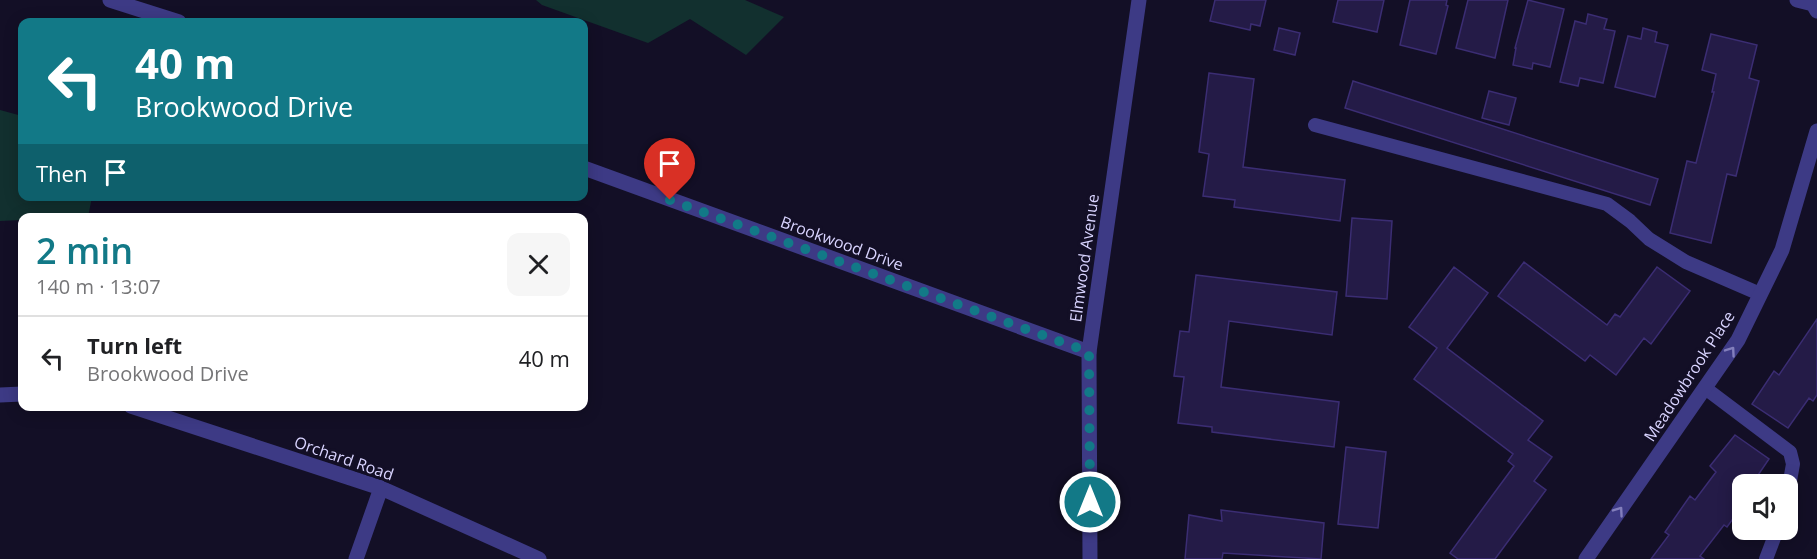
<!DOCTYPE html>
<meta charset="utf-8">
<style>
body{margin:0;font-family:"Open Sans",sans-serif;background:#f6f6f6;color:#202124;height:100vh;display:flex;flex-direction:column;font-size:22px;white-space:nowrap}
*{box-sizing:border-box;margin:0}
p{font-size:20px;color:#757577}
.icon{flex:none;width:33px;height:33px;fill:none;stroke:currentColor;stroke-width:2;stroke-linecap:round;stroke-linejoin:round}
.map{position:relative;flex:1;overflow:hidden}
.details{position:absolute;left:18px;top:213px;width:570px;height:198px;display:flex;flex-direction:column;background:#fff;border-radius:12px;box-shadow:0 3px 15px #0003}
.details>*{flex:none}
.banner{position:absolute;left:18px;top:18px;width:570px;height:183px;border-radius:12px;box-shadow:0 3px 15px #0003;background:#127987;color:#fff;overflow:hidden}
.buttons{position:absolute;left:1732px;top:474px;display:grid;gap:12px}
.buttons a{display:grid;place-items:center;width:66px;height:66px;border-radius:12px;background:#fff;box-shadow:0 3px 15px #0003;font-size:30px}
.pin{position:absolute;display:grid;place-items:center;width:51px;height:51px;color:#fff;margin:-62px -26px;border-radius:50% 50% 50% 0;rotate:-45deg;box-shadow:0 0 6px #0007}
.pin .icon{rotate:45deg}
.me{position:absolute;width:66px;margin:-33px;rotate:0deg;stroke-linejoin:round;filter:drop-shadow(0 0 4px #0008)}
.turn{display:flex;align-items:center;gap:21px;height:126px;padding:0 18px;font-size:27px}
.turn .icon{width:78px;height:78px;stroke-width:2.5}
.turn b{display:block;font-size:42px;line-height:51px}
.then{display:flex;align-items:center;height:57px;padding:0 18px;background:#0003;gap:12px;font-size:22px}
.round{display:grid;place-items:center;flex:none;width:63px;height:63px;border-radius:12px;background:#f6f6f6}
.overview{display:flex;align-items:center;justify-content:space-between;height:102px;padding:0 18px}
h1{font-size:36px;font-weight:600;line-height:45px;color:#127987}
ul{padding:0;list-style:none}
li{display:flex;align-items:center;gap:18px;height:84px;padding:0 18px;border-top:2px solid #e0e0e0}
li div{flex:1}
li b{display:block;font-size:22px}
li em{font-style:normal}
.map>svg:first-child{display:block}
.green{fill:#12302f}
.building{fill:#241b47;stroke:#3b2d73;stroke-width:1.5}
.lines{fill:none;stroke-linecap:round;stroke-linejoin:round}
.service{stroke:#3d3a85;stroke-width:14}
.minor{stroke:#3d3a85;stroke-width:15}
.tertiary{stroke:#3d3a85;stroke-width:15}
.oneway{stroke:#837fbc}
.route{stroke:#127987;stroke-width:10;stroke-dasharray:0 18}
.labels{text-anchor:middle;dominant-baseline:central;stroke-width:6;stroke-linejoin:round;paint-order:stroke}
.street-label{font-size:16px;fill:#d9d4ff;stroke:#130f26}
</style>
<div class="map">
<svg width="1817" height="559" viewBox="0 0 1817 559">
<rect width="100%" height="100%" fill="#130f26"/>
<!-- green -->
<path class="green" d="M536,0H745L784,17L746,55L690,19L648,43L542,5Z
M0,110L22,116V196L92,197L88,217L22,218V220L0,221Z"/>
<!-- building -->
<path class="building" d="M1215,0H1266L1260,26L1251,24L1250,30L1210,21Z
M1338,0H1384L1377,32L1333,22Z
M1410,0H1447L1446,5L1448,6L1436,54L1400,45Z
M1468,0H1508L1495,58L1456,48Z
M1528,0L1564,9L1550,67L1533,63L1532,69L1513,65L1516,48H1515Z
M1588,14L1607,19L1604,29L1615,31L1603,83L1580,78L1578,86L1560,82L1575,21L1586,24Z
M1279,28L1300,33L1295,55L1274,50Z
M1643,28L1657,32L1655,42L1668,45L1655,97L1615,87L1628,36L1641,39Z
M1711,34L1757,45L1749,78L1759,81L1736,176L1727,174L1711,243L1670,233L1687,161L1696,163L1714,92H1712L1716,74L1702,70Z
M1209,73L1254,79L1243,167L1345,180L1340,221L1234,207L1235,200L1203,196L1209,154L1199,152Z
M1353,81L1658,179L1650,205L1345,108Z
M1489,91L1516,98L1509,125L1482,118Z
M1352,218L1392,221L1387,299L1346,296Z
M1524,262L1607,325L1615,314L1620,317L1657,267L1690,291L1651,344L1644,338L1616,375L1590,355L1585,361L1498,296Z
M1454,267L1488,293L1447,348L1543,421L1528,440L1552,457L1534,481L1546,490L1495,559H1458L1450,553L1514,466L1508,461L1513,454L1414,379L1437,348L1409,327Z
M1196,275L1337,292L1332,335L1229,321L1221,387L1339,402L1334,447L1212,432V427L1178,423L1184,377L1174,376L1180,331L1189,332Z
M1817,319V395L1813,401L1809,398L1788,428L1752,404L1774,371L1779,375Z
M1735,435L1769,459L1752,484H1743V505L1727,527L1724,525L1700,556L1704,559H1651L1669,535L1665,532L1690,496L1695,500L1716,472L1710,466Z
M1346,447L1386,452L1378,528L1338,524Z
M1221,510L1324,523L1321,559L1223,553L1222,559H1185L1189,515L1222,521Z"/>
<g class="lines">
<!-- service -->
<path class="service" d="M1315,125L1607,204L1630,221L1649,239L1686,262L1760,294
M1705,388L1790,452L1793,464L1788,492
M1766,559L1777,530"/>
<!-- minor -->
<path class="minor" d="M110,0L179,22
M1797,0L1813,4L1817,11
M584,168L1089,352
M0,395L22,394
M131,406L381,488L539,559
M356,559L381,488
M1586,559L1738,340L1782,250L1817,131"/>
<!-- tertiary -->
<path class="tertiary" d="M1090,559L1089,352L1139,0"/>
</g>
<!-- one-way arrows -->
<defs><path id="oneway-chevron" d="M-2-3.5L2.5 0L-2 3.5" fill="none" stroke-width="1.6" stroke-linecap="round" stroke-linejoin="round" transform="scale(1.5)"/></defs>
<g class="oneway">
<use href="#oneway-chevron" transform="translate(1731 351) rotate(-55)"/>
<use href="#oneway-chevron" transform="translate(1619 511) rotate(-55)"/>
</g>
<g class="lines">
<!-- route -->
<path class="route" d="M670,200L1089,352L1090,502"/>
</g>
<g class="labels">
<!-- street labels -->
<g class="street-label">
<text transform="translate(842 243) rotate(20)">Brookwood Drive</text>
<text transform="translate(1084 258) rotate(-82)">Elmwood Avenue</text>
<text transform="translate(1689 376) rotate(-57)">Meadowbrook Place</text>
<text transform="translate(344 458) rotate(19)">Orchard Road</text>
</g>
</g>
</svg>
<div class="buttons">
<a><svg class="icon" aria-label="sound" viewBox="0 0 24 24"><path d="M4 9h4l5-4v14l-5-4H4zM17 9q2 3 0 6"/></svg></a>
</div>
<div class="pin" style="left:670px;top:200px;background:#d93025"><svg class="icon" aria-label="arrive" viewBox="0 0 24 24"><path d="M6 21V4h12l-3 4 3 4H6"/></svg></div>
<svg class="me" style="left:1090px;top:502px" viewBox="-20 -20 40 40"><circle r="17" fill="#127987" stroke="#fff" stroke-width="3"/><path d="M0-11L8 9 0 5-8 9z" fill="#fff"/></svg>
<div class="banner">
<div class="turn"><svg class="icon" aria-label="left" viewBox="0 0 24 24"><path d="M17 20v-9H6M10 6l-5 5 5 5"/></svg><div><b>40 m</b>Brookwood Drive</div></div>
<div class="then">Then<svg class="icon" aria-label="arrive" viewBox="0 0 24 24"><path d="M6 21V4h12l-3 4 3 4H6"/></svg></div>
</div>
<section class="details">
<div class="overview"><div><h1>2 min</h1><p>140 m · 13:07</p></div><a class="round"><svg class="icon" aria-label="close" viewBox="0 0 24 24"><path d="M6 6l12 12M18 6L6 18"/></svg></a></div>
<ul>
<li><svg class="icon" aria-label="left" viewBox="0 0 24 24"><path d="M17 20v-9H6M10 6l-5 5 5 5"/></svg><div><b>Turn left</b><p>Brookwood Drive</p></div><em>40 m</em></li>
</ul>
</section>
</div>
